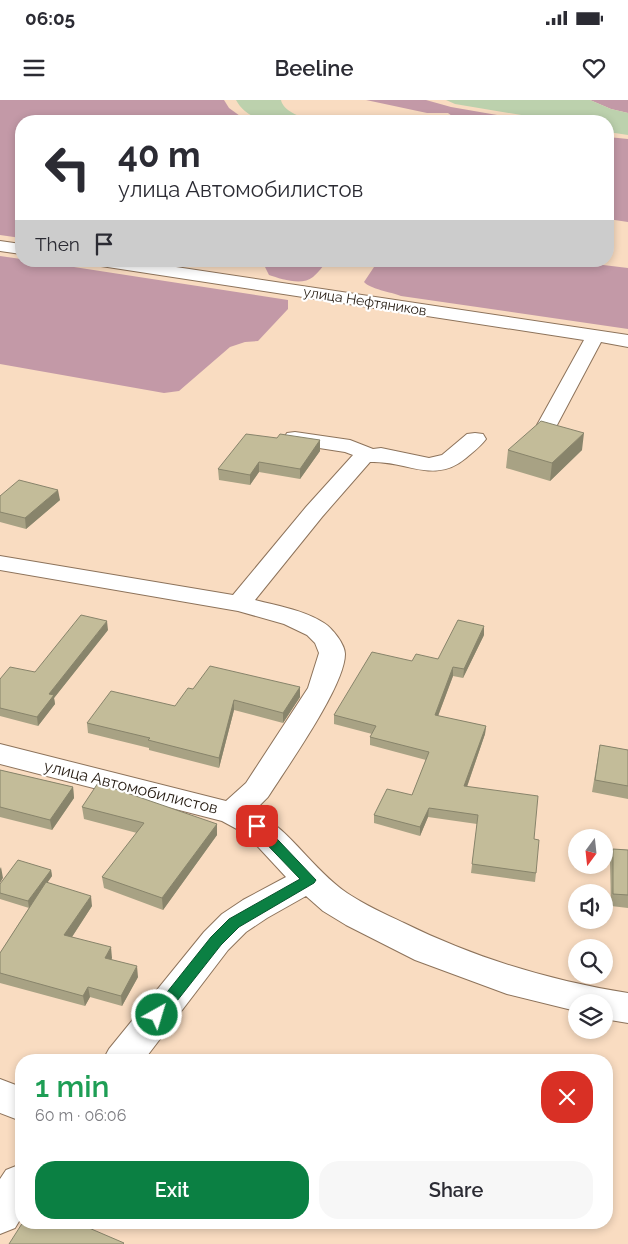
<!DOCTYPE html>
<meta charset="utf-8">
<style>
body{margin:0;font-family:Raleway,sans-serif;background:#f7f7f7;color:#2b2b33;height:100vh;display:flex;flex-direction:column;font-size:19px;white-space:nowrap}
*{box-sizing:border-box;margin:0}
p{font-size:16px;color:#7c7c81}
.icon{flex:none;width:28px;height:28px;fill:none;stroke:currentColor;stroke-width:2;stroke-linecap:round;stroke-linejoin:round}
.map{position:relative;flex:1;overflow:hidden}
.side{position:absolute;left:15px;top:954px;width:598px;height:175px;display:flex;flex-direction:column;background:#fff;border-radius:20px;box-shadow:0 2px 8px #0003}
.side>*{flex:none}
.top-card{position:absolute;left:15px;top:15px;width:599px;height:152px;border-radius:20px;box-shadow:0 2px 8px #0003;background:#fff;color:#2b2b33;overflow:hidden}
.needle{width:32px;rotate:195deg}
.fabs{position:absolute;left:568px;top:729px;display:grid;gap:10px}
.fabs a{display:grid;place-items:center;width:45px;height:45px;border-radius:50%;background:#fff;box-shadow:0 2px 8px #0003;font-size:25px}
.pin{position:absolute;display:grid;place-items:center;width:42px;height:42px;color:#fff;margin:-21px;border-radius:10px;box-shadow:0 2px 8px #0006}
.me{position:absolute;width:55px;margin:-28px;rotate:39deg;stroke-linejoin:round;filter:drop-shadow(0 0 4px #0008)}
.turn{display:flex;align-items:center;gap:18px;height:105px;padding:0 20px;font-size:22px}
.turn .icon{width:65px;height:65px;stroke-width:2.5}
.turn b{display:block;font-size:35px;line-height:42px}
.then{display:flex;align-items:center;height:48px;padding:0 20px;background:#0003;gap:10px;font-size:19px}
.round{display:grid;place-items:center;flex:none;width:52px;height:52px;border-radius:20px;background:#f7f7f7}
.overview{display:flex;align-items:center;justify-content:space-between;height:85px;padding:0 20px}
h1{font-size:30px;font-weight:600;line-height:38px;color:#1e9e55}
.cta{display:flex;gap:10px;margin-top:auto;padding:10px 20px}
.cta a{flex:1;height:58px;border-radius:20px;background:#0b8043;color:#fff;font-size:20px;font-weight:600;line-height:58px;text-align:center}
.cta a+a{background:#f7f7f7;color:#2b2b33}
.status{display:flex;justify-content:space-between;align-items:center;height:35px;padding:0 25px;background:#fff;direction:ltr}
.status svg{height:14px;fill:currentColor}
header{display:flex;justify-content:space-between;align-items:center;height:65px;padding:0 20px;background:#fff;font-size:22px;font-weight:600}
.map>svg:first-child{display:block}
.forest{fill:#c399a7}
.water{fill:#bcd1ad}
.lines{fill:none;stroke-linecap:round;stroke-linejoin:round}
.minor-casing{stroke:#8d735b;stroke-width:2}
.minor{fill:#fff;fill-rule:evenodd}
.wall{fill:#a8a284}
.shaded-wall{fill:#88846b}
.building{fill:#c3bc99;stroke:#88846b}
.route{fill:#0b8043;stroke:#07532c}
.labels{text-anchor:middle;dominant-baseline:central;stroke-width:4.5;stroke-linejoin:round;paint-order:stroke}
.far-street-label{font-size:14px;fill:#241a10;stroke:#fff}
.street-label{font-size:16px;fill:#241a10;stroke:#fff}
</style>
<div class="status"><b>06:05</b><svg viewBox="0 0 49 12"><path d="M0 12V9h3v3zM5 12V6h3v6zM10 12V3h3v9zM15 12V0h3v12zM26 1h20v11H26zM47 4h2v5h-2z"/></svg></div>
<header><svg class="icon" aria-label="menu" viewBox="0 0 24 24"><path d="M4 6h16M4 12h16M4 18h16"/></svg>Beeline<svg class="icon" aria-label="heart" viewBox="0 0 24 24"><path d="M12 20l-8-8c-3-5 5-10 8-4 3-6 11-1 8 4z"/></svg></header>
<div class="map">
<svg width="628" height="1144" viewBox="0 0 628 1144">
<rect width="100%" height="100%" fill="#f9dcc1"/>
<!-- forest -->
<path class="forest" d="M0,0H224L229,8L247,21H21V138L0,135Z
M366,0H426L451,7L531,21H445L452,16L448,13H427Z
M590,0H628V13L611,9Z
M608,37L628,39V122L608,119Z
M0,156L21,159V161H35L288,200V209L258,241L245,242L230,247L179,291L164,293L0,264Z
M262,161H327C323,166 318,173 313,177C302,186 281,179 269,175Z
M378,161H570L628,168V229L401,196C391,192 370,189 364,182Z"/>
<!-- water -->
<path class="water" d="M236,0H281C283,11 300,16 309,21C282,21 251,27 236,0Z
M446,0H590L611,9L628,13V35L608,32V21H557L455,4Z"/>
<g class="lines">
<!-- minor casing -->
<g class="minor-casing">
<path id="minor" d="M0,141L21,144V154L0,151Z
M93,161H136L628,235V247L601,242L557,325L554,329L547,331L540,329L537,325L584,240L101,166L95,165Z
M295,332L350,340L373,349L381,348L429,358L442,355L467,334L475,333L483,334L486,339C481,346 473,352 466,358C434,385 406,360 370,362L322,417L255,500C278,506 304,510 324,523C332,528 345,544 345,554C345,586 287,667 268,697L254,711C290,729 313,770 347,793C365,805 385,814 404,823C475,858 551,881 628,893V923L604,919V902H576V911L507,894L415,860L346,825L323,811L306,796L267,818L246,832L228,850L144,960H103L109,949L204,832L222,814L243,800L286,777L246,734L222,721L0,664V644L226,701L246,683L308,588L319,553L315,543L307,535L284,524L238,511L0,470V456L233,495L306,407L353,355L345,352L287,343L284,338L287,333Z
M0,979L21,987V1021L0,1013Z
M21,1064V1118L15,1128L0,1134V1079L6,1070Z"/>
</g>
<!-- minor -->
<use href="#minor" class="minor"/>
</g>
<!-- wall -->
<path class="wall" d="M277,338L320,340V351L300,379L259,372L250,385L219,380L218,369Z
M508,350H582L550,381L506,368Z
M0,396L60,400L26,429L0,422Z
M108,530L54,598L55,604L38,626L0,616V579L35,572Z
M484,535L463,578L453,576L438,616L486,626L485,634L467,687L534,739L536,773L535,782L471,773L477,724L428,717L420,736L374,723V715L412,695L426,660L370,645V637L372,634L334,624V615L412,561L438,559Z
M300,587V597L283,623L234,610L219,668L149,650V648L88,633L87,623L175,606L193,589Z
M600,645L628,650V699L592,692Z
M0,670L73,687L74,698L52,730L0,717Z
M82,707L217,724V735L163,810L104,788L102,777L137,733L84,719Z
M613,749L628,750V808L611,806L610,761Z
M51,770L52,776L47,783L92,806L72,837L112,858L111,860L138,877L122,906L90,897L85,906L0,883V853L29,808L0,799V784Z"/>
<!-- shaded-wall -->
<path class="shaded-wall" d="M584,333L582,350L550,381L552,363Z
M320,340V351L300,379V369Z
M259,362V372L250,385V375Z
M58,390L60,400L26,429L25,418Z
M107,521L108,530L54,598L55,604L38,626L37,617L49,594Z
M484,526V535L463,578L464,569Z
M453,567V576L435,624V615Z
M300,587V597L283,623V613Z
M234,600V610L219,668V658Z
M486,626L485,634L464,695V686Z
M73,687L74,698L52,730L50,720Z
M429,708L428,717L420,736V727Z
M217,724V735L163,810L162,798Z
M1,767L3,778L0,783V769Z
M51,770L52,776L29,808L28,801Z
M91,796L92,806L66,846L64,835Z
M111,847L112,858L106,868L105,858Z
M137,866L138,877L122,906L121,896Z
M88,887L90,897L85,906L83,896Z"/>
<!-- building -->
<path class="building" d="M541,321L584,333L552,363L508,350Z
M246,334L277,338L280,334L320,340L300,369L259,362L250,375L218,369Z
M19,380L58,390L25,418L0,412V396Z
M81,515L107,521L49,594L54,595L37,617L0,608V579L10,567L35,572Z
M458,520L484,526L464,569L453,567L435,615L486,626L464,686L538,696L534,739L539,740L536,773L472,764L478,715L429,708L420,727L374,715L387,689L412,695L429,652L370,637L376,626L334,615L372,552L412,561L416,554L438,559Z
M210,566L300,587L283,613L234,600L219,658L148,640L150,638L87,623L111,591L175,606L188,588L193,589Z
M600,645L628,650V686L595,680Z
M0,670L73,687L50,720L0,707Z
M98,683L217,724L162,798L102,777L144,723L82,707Z
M613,749L628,750V795L613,794Z
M18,760L51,770L28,801L0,793V784Z
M46,782L91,796L64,835L111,847L105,858L137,866L121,896L88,887L83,896L0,873V853Z
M23,1122H75L124,1143L123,1144H9Z"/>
<!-- route -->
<path class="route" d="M257,721L261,722L316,780L314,783L239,827L221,845L162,920L157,921L152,920L150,915L152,911L211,837L229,819L300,779L252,729L250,726L252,722Z"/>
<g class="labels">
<!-- far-street labels -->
<g class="far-street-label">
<text transform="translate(365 201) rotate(9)">улица Нефтяников</text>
</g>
<!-- street labels -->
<g class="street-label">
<text transform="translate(131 687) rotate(14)">улица Автомобилистов</text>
</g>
</g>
</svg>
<div class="fabs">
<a><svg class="needle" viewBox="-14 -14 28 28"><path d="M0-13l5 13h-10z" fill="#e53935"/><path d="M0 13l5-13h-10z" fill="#7c7c81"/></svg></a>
<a><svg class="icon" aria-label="sound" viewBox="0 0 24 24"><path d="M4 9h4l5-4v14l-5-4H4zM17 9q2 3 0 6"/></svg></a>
<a><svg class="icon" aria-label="search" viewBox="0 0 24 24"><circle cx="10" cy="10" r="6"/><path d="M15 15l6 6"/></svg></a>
<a><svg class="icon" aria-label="layers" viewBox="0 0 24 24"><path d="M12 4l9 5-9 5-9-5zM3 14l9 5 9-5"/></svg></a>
</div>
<div class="pin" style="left:257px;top:726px;background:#d93025"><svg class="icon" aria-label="arrive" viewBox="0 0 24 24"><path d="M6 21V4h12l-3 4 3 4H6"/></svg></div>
<svg class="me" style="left:157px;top:915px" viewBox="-20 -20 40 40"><circle r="17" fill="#0b8043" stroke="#fff" stroke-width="3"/><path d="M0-11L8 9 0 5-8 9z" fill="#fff"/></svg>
<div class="top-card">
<div class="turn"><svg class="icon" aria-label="left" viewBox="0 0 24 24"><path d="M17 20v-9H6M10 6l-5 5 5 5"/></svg><div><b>40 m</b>улица Автомобилистов</div></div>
<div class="then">Then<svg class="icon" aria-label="arrive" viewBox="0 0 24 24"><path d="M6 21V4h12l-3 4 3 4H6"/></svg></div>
</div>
<section class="side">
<div class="overview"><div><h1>1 min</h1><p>60 m · 06:06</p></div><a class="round" style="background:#d93025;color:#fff"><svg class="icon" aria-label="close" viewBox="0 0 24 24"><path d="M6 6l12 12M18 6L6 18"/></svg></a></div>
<div class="cta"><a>Exit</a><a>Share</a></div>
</section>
</div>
